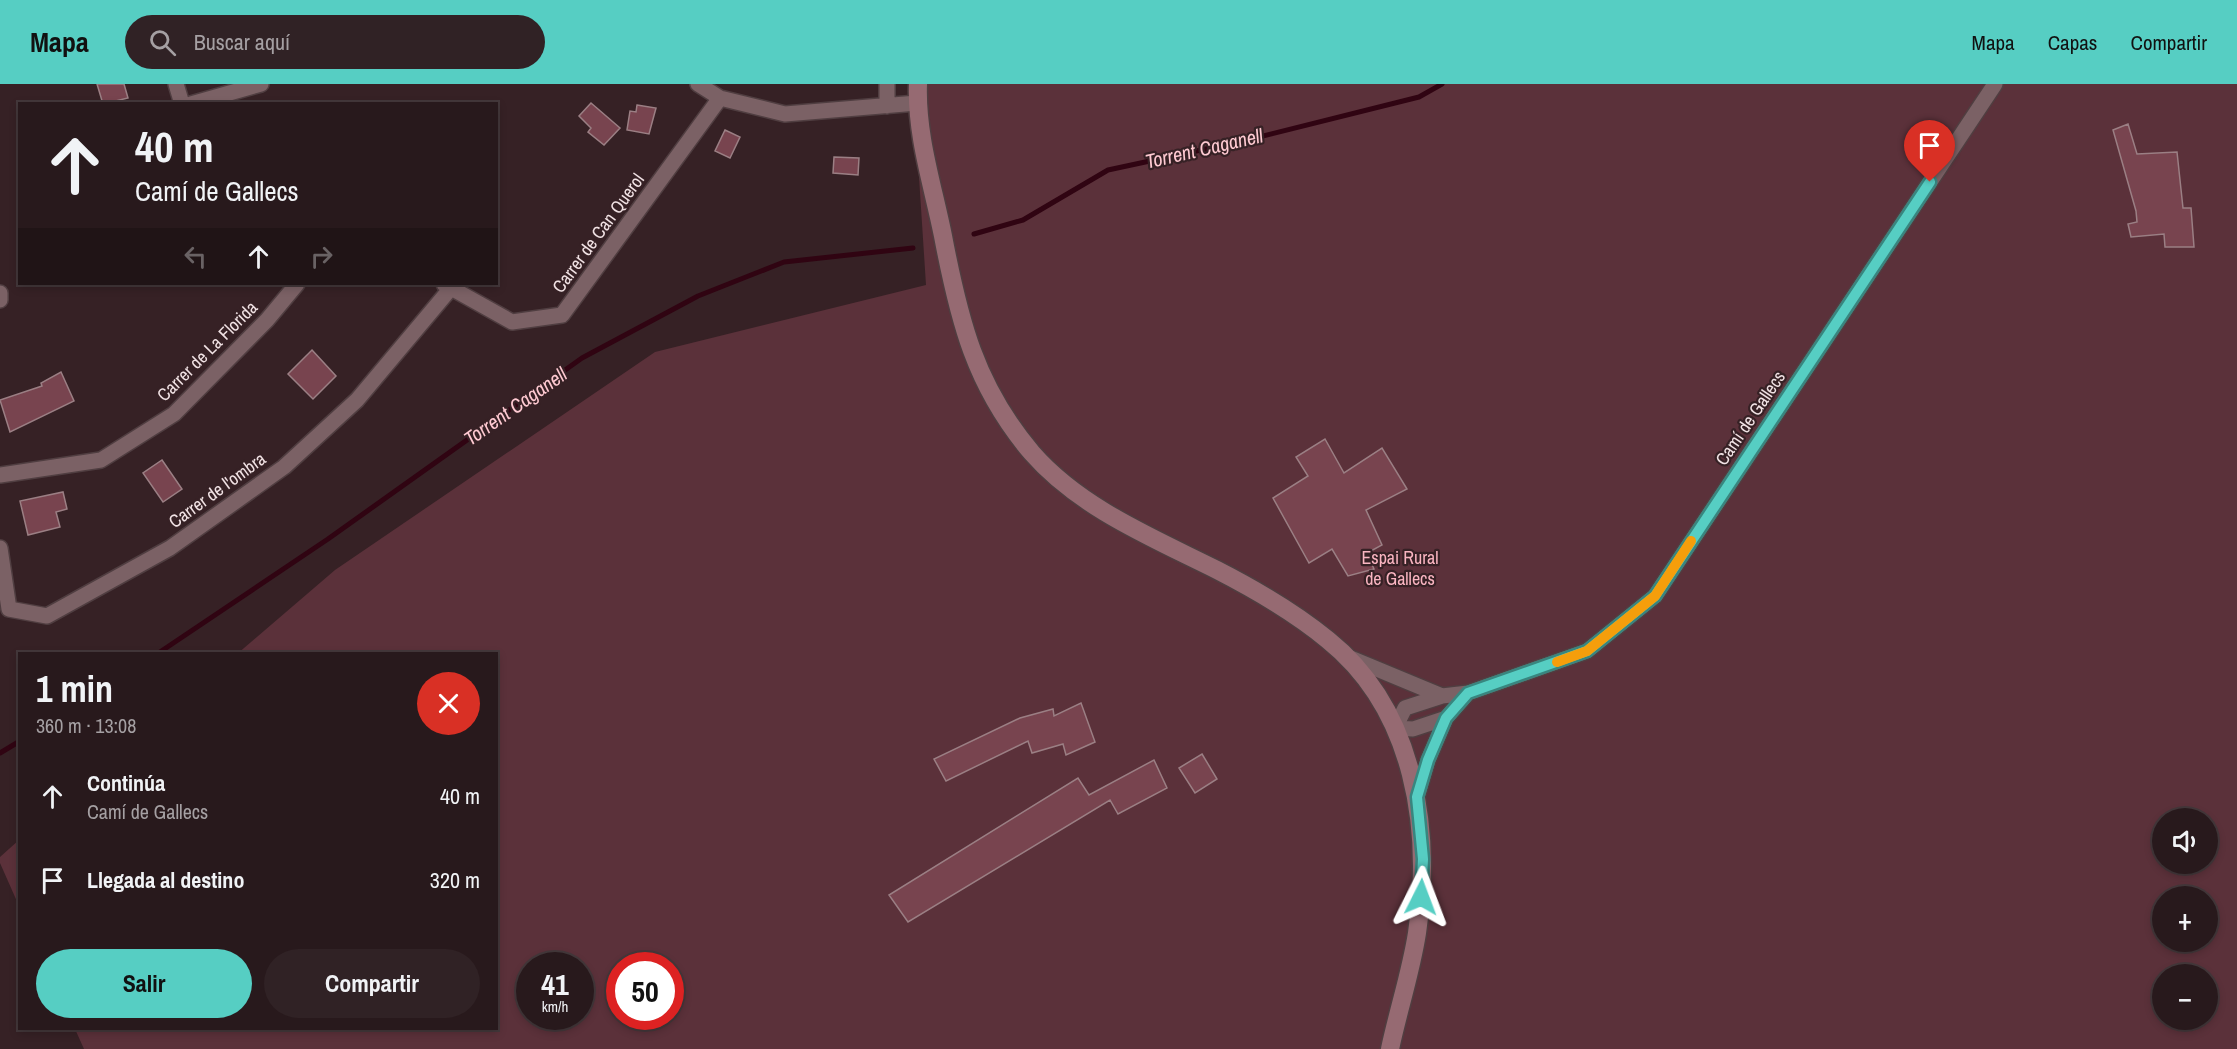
<!DOCTYPE html>
<html lang="es">
<meta charset="utf-8">
<style>
body{margin:0;font-family:"Archivo Narrow",sans-serif;background:#302225;color:#f1f3f6;height:100vh;display:flex;flex-direction:column;font-size:22px;white-space:nowrap}
*{box-sizing:border-box;margin:0}
p{font-size:20px;color:#a5a0a3}
.icon{flex:none;width:33px;height:33px;fill:none;stroke:currentColor;stroke-width:2;stroke-linecap:round;stroke-linejoin:round}
.map{position:relative;flex:1;overflow:hidden}
.sheet{position:absolute;left:18px;top:568px;width:480px;height:378px;display:flex;flex-direction:column;background:#28191c;border-radius:0px;box-shadow:0 3px 9px #0003,0 0 0 2px #44383b}
.sheet>*{flex:none}
.banner{position:absolute;left:18px;top:18px;width:480px;height:183px;border-radius:0px;box-shadow:0 3px 9px #0003,0 0 0 2px #44383b;background:#28191c;color:#f1f3f6;overflow:hidden}
.controls{position:absolute;left:2152px;top:724px;display:grid;gap:12px}
.controls a{display:grid;place-items:center;width:66px;height:66px;border-radius:50%;background:#28191c;box-shadow:0 3px 9px #0003,0 0 0 2px #44383b;font-size:30px}
.speed{position:absolute;left:516px;top:868px;display:flex;gap:12px;font-size:30px;font-weight:700;text-align:center}
.speed>*{display:grid;place-content:center;width:78px;height:78px;border-radius:50%;background:#28191c;box-shadow:0 3px 9px #0003,0 0 0 2px #44383b;line-height:1}
.speed small{font-size:15px;font-weight:400}
.speed .limit{border:9px solid #d22;background:#fff;color:#111}
.pin{position:absolute;display:grid;place-items:center;width:51px;height:51px;color:#fff;margin:-62px -26px;border-radius:50% 50% 50% 0;rotate:-45deg;box-shadow:0 0 6px #0007}
.pin .icon{rotate:45deg}
.me{position:absolute;width:66px;margin:-33px;rotate:3deg;stroke-linejoin:round;filter:drop-shadow(0 0 4px #0008)}
.turn{display:flex;align-items:center;gap:21px;height:126px;padding:0 18px;font-size:27px}
.turn .icon{width:78px;height:78px;stroke-width:2.5}
.turn b{display:block;font-size:42px;line-height:51px}
.lanes{display:flex;align-items:center;height:57px;padding:0 18px;background:#0003;justify-content:center;gap:30px;direction:ltr}
.lanes .off{opacity:.35}
.round{display:grid;place-items:center;flex:none;width:63px;height:63px;border-radius:32px;background:#302225}
.overview{display:flex;align-items:center;justify-content:space-between;height:102px;padding:0 18px}
h1{font-size:36px;font-weight:700;line-height:45px}
.action{display:flex;gap:12px;margin-top:auto;padding:12px 18px}
.action a{flex:1;height:69px;border-radius:36px;background:#56cec3;color:#111;font-size:24px;font-weight:700;line-height:69px;text-align:center}
.action a+a{background:#302225;color:#f1f3f6}
ul{padding:0;list-style:none}
li{display:flex;align-items:center;gap:18px;height:84px;padding:0 18px}
li div{flex:1}
li b{display:block;font-size:22px}
li em{font-style:normal}
header{display:flex;align-items:center;gap:36px;box-sizing:border-box;height:84px;padding:0 30px;background:#56cec3;color:#111}
header strong{font-size:28px}
nav{display:flex;gap:33px;margin-inline-start:auto;font-size:21px}
.search{width:420px;height:54px;background:#302225;display:flex;align-items:center;gap:15px;box-sizing:border-box;padding:0 21px;border-radius:33px;color:#a5a0a3;font-size:22px}
.map>svg:first-child{display:block}
.green{fill:#5b313a;fill-rule:evenodd}
.lines{fill:none;stroke-linecap:round;stroke-linejoin:round}
.stream{stroke:#300412;stroke-width:5}
.building{fill:#78444f;stroke:#9b7f84;stroke-width:1.5}
.street-casing{stroke:#503e41;stroke-width:18}
.secondary-casing{stroke:#503e41;stroke-width:21}
.street{stroke:#7b6165;stroke-width:15}
.secondary{stroke:#966a72;stroke-width:18}
.route-casing{stroke:#38867f;stroke-width:15}
.route{stroke:#56cec3;stroke-width:10}
.slow{stroke:#f59e0b;stroke-width:10}
.labels{text-anchor:middle;dominant-baseline:central;stroke-width:4.5;stroke-linejoin:round;paint-order:stroke}
.street-label{font-size:18px;fill:#f1e2e4;stroke:#362125}
.park-label{font-size:18px;fill:#fab5c1;stroke:#362125}
.water-label{font-size:20px;font-style:italic;fill:#ffcad2;stroke:#362125}
</style>
<header>
<strong>Mapa</strong>
<div class="search"><svg class="icon" aria-label="search" viewBox="0 0 24 24"><circle cx="10" cy="10" r="6"/><path d="M15 15l6 6"/></svg>Buscar aquí</div>
<nav><a>Mapa</a><a>Capas</a><a>Compartir</a></nav>
</header>
<div class="map">
<svg width="2237" height="965" viewBox="0 0 2237 965">
<rect width="100%" height="100%" fill="#362125"/>
<!-- green -->
<path class="green" d="M913,0H2237V965H84L75,945H496V570H237L335,486L655,268L926,201ZM2163,735H2208V780H2163ZM2163,813H2208V858H2163ZM530,882H580V933H530ZM620,882H670V933H620ZM2163,891H2208V936H2163Z
M19,756V822L0,779V773Z"/>
<g class="lines">
<!-- stream -->
<path class="stream" d="M974,150L1023,136L1108,86L1243,57L1419,13L1442,0
M157,570L328,455L582,274L698,212L784,178L913,164
M0,669L20,657"/>
</g>
<!-- building -->
<path class="building" d="M97,0H124L128,14L103,20Z
M591,19L620,44L604,61L588,48L591,44L579,32Z
M637,21L656,24L649,50L627,46L630,27L636,28Z
M2128,40L2137,70L2177,68L2183,124H2191L2194,163H2165L2164,150L2131,153L2128,140L2137,138L2136,127L2113,46Z
M725,46L740,53L730,74L715,67Z
M834,73L859,74L858,91L833,89Z
M312,266L336,292L313,315L288,290Z
M61,288L74,317L10,348L0,316L42,302L41,299Z
M1325,355L1344,389L1382,364L1407,405L1366,426L1382,461L1367,469L1374,485L1348,492L1332,465L1309,479L1273,414L1308,392L1296,373Z
M162,376L182,405L163,418L143,389Z
M63,408L67,425L56,428L60,443L28,451L20,417Z
M1081,619L1095,658L1066,671L1063,660L1032,669L1028,657L946,697L934,675L1020,634L1053,625L1054,632Z
M1202,670L1217,695L1195,709L1179,684Z
M1154,676L1167,704L1118,730L1110,716L908,838L889,811L1078,694L1089,711Z"/>
<g class="lines">
<!-- street casing -->
<g class="street-casing">
<path id="street" d="M176,0L182,20
M698,0L720,14L785,30L917,19
M191,20L261,0
M887,22V0
M444,200L512,238L562,231L720,14
M0,209V216
M0,391L101,376L174,330L267,236L297,200
M0,464L9,525L47,532L170,464L284,383L357,316L451,204
M1348,573L1442,612
M1446,634L1413,645L1395,644L1405,624L1442,612L1468,609L1587,567L1655,512L1995,0
M1417,713L1428,676L1446,634L1468,609"/>
</g>
<!-- secondary casing -->
<g class="secondary-casing">
<path id="secondary" d="M918,0C916,51 933,102 943,152C959,236 975,302 1032,369C1080,424 1153,454 1217,486C1256,506 1294,528 1328,556C1415,626 1432,745 1417,849C1411,888 1398,927 1390,965"/>
</g>
<!-- street -->
<use href="#street" class="street"/>
<!-- secondary -->
<use href="#secondary" class="secondary"/>
</g>
<g class="lines">
<!-- route casing -->
<g class="route-casing">
<path id="route" d="M1421,813L1423,775L1417,713L1428,676L1446,634L1468,609L1587,567L1655,512L1930,98"/>
</g>
<!-- route -->
<use href="#route" class="route"/>
<!-- slow -->
<path class="slow" d="M1557,578L1587,567L1655,512L1691,457"/>
</g>
<g class="labels">
<!-- street labels -->
<g class="street-label">
<text transform="translate(598 149) rotate(-54)">Carrer de Can Querol</text>
<text transform="translate(207 267) rotate(-45)">Carrer de La Florida</text>
<text transform="translate(1750 334) rotate(-56)">Camí de Gallecs</text>
<text transform="translate(217 406) rotate(-36)">Carrer de l'ombra</text>
</g>
<!-- park labels -->
<g class="park-label">
<text x="1400" y="473">Espai Rural<tspan x="1400" dy="21">de Gallecs</tspan></text>
</g>
<!-- water labels -->
<g class="water-label">
<text transform="translate(1204 64) rotate(-13)">Torrent Caganell</text>
<text transform="translate(515 322) rotate(-35)">Torrent Caganell</text>
</g>
</g>
</svg>
<div class="controls">
<a><svg class="icon" aria-label="sound" viewBox="0 0 24 24"><path d="M4 9h4l5-4v14l-5-4H4zM17 9q2 3 0 6"/></svg></a>
<a>+</a>
<a>−</a>
</div>
<div class="speed"><div>41<small>km/h</small></div><div class="limit">50</div></div>
<div class="pin" style="left:1930px;top:98px;background:#d93025"><svg class="icon" aria-label="arrive" viewBox="0 0 24 24"><path d="M6 21V4h12l-3 4 3 4H6"/></svg></div>
<svg class="me" style="left:1421px;top:813px" viewBox="-20 -20 40 40"><path d="M0-17L14 15 0 8-14 15z" fill="#56cec3" stroke="#fff" stroke-width="4"/></svg>
<div class="banner">
<div class="turn"><svg class="icon" aria-label="ahead" viewBox="0 0 24 24"><path d="M12 20V5M6 11l6-6 6 6"/></svg><div><b>40 m</b>Camí de Gallecs</div></div>
<div class="lanes"><svg class="icon off" aria-label="left" viewBox="0 0 24 24"><path d="M17 20v-9H6M10 6l-5 5 5 5"/></svg><svg class="icon" aria-label="ahead" viewBox="0 0 24 24"><path d="M12 20V5M6 11l6-6 6 6"/></svg><svg class="icon off" aria-label="right" viewBox="0 0 24 24"><path d="M7 20v-9h11M14 6l5 5-5 5"/></svg></div>
</div>
<section class="sheet">
<div class="overview"><div><h1>1 min</h1><p>360 m · 13:08</p></div><a class="round" style="background:#d93025;color:#fff"><svg class="icon" aria-label="close" viewBox="0 0 24 24"><path d="M6 6l12 12M18 6L6 18"/></svg></a></div>
<ul>
<li><svg class="icon" aria-label="ahead" viewBox="0 0 24 24"><path d="M12 20V5M6 11l6-6 6 6"/></svg><div><b>Continúa</b><p>Camí de Gallecs</p></div><em>40 m</em></li>
<li><svg class="icon" aria-label="arrive" viewBox="0 0 24 24"><path d="M6 21V4h12l-3 4 3 4H6"/></svg><div><b>Llegada al destino</b></div><em>320 m</em></li>
</ul>
<div class="action"><a>Salir</a><a>Compartir</a></div>
</section>
</div>
